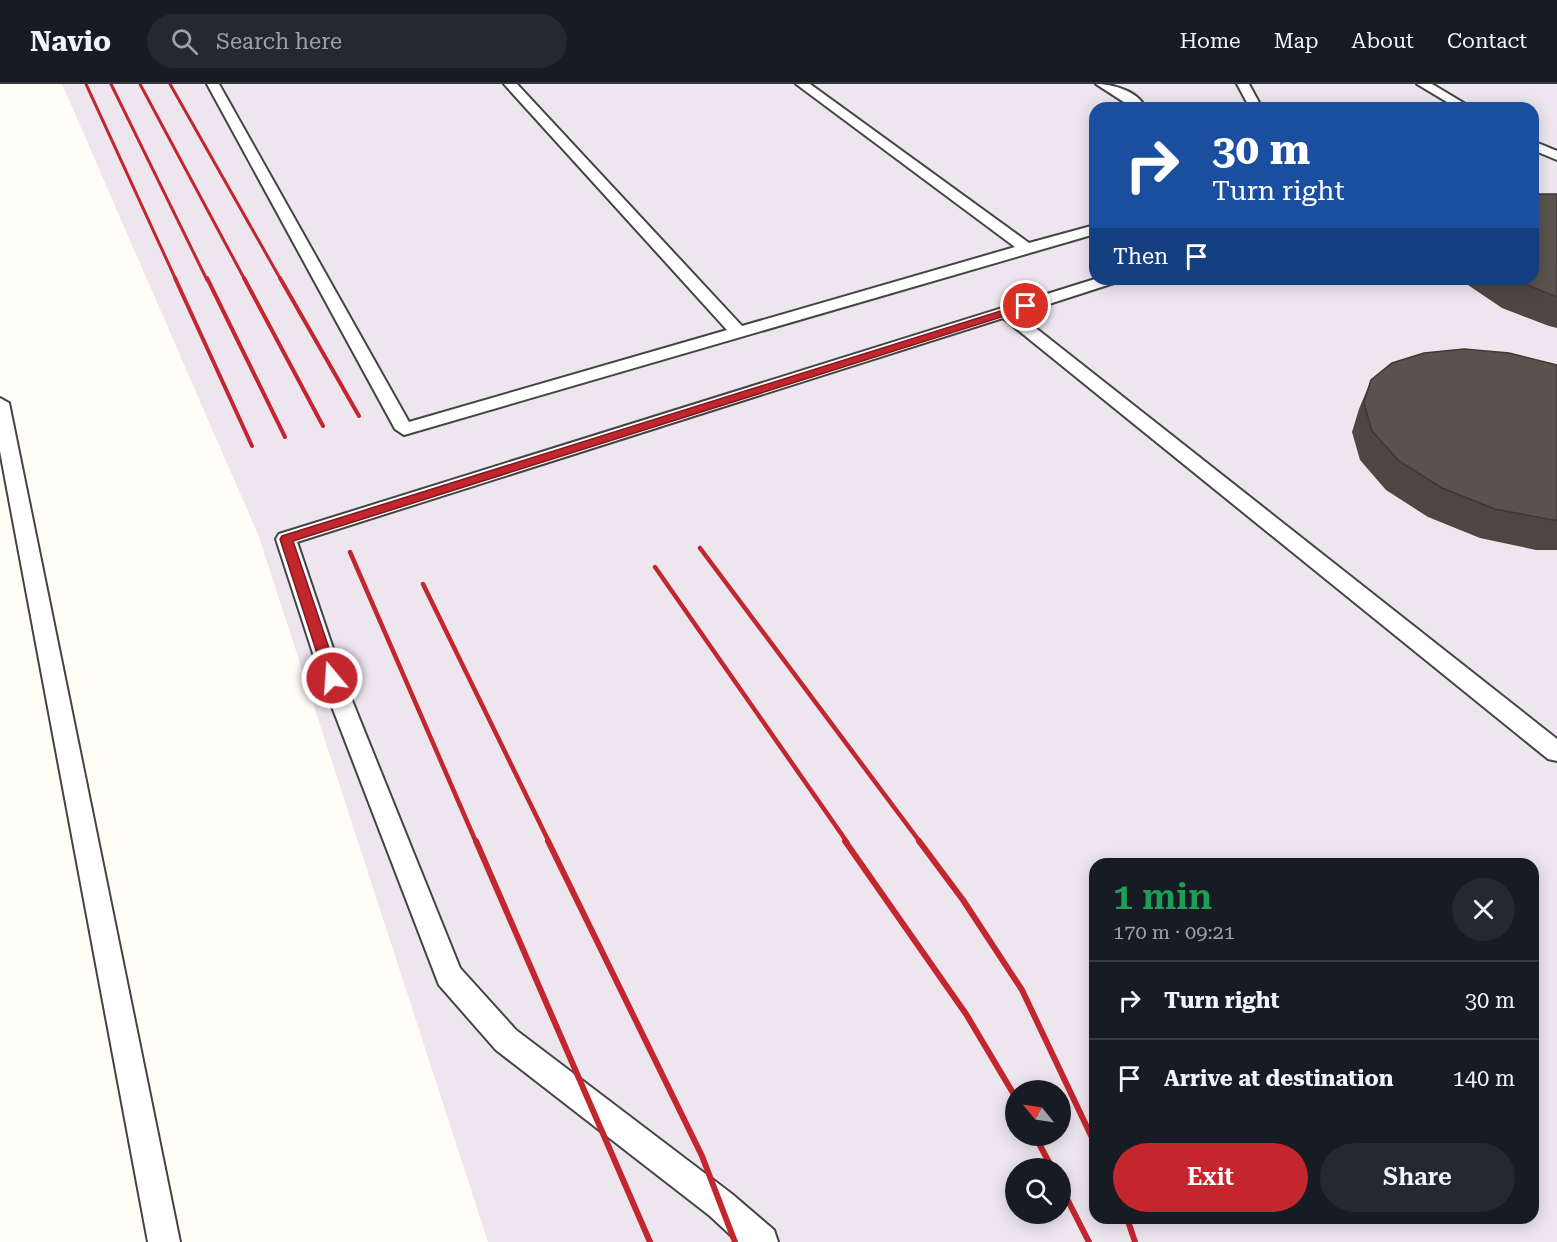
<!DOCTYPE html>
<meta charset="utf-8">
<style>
body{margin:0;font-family:"Roboto Serif",serif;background:#242831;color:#f1f3f6;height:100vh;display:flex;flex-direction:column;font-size:22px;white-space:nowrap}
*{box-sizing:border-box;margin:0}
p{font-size:20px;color:#9ea1a6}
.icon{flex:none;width:33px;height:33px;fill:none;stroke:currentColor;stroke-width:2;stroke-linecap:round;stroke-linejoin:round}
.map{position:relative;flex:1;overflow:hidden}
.panel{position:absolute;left:1089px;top:774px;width:450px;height:366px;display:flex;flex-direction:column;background:#171b24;border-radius:18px;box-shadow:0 3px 15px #0003}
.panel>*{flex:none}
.hud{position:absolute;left:1089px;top:18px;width:450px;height:183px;border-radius:18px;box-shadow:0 3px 15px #0003;background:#1a4fa0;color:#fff;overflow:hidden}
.needle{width:39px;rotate:300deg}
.buttons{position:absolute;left:1005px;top:996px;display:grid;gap:12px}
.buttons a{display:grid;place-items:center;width:66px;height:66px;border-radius:50%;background:#171b24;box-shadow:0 3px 15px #0003;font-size:30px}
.pin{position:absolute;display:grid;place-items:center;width:51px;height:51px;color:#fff;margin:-26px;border:3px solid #fff;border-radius:50%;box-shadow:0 2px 6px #0007}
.me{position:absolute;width:66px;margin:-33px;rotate:342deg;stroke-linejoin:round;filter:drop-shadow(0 0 4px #0008)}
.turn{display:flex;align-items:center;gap:21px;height:126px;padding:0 24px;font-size:27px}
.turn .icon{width:78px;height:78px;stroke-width:2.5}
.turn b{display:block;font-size:42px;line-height:51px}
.then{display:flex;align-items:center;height:57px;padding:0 24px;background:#0003;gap:12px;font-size:22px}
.round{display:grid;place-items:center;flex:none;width:63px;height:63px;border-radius:32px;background:#242831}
.summary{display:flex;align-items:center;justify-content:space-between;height:102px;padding:0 24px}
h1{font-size:36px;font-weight:600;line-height:45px;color:#1e9e55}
.cta{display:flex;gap:12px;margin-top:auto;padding:12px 24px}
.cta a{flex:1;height:69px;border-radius:36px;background:#c4262e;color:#fff;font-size:24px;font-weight:600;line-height:69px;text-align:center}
.cta a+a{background:#242831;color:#f1f3f6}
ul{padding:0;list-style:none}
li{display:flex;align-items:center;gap:18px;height:78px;padding:0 24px;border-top:2px solid #363941}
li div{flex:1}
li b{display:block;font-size:22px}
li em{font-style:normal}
header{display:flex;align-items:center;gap:36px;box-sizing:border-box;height:84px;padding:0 30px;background:#171b24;border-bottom:2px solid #363941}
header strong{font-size:28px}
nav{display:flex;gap:33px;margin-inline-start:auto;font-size:21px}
.search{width:420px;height:54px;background:#242831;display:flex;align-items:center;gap:15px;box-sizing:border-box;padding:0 21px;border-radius:33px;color:#9ea1a6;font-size:22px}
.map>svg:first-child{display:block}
.industrial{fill:#eee6ef;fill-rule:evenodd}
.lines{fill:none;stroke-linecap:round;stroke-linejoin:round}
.lane-casing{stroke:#444;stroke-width:4}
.lane{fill:#fff;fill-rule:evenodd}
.rail-far3{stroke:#c4262e;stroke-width:3}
.rail-far2{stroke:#c4262e;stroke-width:4}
.rail-far1{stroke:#c4262e;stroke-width:4.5}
.rail{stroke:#c4262e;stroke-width:6}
.wall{fill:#4d4742}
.building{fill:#5a524d;stroke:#3f3936;stroke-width:1.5}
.route{fill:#c4262e;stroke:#7f191e;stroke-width:1.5}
</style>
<header>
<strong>Navio</strong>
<div class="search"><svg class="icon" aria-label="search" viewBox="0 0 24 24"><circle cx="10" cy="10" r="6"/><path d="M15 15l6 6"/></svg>Search here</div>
<nav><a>Home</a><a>Map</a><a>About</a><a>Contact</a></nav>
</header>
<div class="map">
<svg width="1557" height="1158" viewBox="0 0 1557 1158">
<rect width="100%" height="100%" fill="#fffdf5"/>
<!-- industrial -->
<path class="industrial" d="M62,0H1557V1158H488L259,453ZM1095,24H1533V195H1095ZM1095,780H1533V1134H1095ZM1016,1006H1060V1052H1016ZM1016,1084H1060V1130H1016Z"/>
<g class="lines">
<!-- lane casing -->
<g class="lane-casing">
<path id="lane" d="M207,0H219L409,338L727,246L504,0H517L742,242L1015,163L796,0H810L1029,159L1095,141V150L404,351L395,345Z
M1096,0C1112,0 1139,7 1145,24H1133Z
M1237,0H1249L1262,24H1250Z
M1417,0H1432L1472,24H1457Z
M1533,57L1557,67V76L1533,66Z
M1095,195H1119L1117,198L1018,230L1557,655V677L1548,675L1003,234L297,458L343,594L460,884L516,946L732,1110L774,1146L778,1158H738L710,1132L496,966L439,901L321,594L276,455L279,450Z
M0,314L9,319L180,1158H148L0,367Z"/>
</g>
<!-- lane -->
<use href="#lane" class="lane"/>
<!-- rail-far3 -->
<path class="rail-far3" d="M86,0L176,196
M111,0L207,196
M140,0L245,196
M170,0L281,196"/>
<!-- rail-far2 -->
<path class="rail-far2" d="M175,194L252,362
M207,194L285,353
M244,194L323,342
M280,194L359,332"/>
<!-- rail-far1 -->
<path class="rail-far1" d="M700,464L920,758
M350,468L476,758
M655,483L847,758
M423,500L549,758"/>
<!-- rail -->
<path class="rail" d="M476,757L650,1158
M548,757L702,1072L735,1158
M845,757L966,930L1016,1014
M919,757L963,816L1022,906L1095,1060
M1035,1052L1052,1084
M1060,1101L1089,1158
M1127,1134L1135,1158"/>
</g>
<!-- wall -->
<path class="wall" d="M1557,110V244L1549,242L1502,224L1468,201L1463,195H1533Z
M1557,281V466H1536L1480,454L1428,433L1386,406L1360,376L1352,348L1359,325L1371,296Z"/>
<!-- building -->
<path class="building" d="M1533,110H1557V213L1512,195H1533Z
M1464,265L1509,269L1557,281V436H1553L1495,425L1442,404L1399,377L1372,347L1364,319L1371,296L1392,279L1424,269Z"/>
<!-- route -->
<path class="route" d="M1026,219L1031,222L1030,224L293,457L339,594L332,599L325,594L280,455L282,452Z"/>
</svg>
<div class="buttons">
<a><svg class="needle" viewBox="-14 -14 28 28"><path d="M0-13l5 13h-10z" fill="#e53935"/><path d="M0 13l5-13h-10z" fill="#9ea1a6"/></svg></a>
<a><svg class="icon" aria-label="search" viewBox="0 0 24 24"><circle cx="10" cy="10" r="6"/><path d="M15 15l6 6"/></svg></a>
</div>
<div class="pin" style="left:1026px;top:222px;background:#d93025"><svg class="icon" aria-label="arrive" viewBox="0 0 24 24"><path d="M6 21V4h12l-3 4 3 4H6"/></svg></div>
<svg class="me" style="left:332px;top:594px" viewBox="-20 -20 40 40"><circle r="17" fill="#c4262e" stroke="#fff" stroke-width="3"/><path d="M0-11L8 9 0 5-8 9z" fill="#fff"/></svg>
<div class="hud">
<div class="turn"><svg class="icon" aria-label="right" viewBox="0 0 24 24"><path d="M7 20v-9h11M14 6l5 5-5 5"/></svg><div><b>30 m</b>Turn right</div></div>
<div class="then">Then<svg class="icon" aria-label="arrive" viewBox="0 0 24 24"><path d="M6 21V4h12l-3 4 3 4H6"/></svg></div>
</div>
<section class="panel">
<div class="summary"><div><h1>1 min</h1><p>170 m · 09:21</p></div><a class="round"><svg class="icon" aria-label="close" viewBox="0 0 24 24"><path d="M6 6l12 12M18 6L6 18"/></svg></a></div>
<ul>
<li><svg class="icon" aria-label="right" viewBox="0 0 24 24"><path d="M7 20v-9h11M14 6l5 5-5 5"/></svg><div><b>Turn right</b></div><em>30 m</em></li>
<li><svg class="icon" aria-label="arrive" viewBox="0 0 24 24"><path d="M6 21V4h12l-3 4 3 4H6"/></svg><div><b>Arrive at destination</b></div><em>140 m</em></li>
</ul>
<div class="cta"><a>Exit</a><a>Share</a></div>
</section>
</div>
